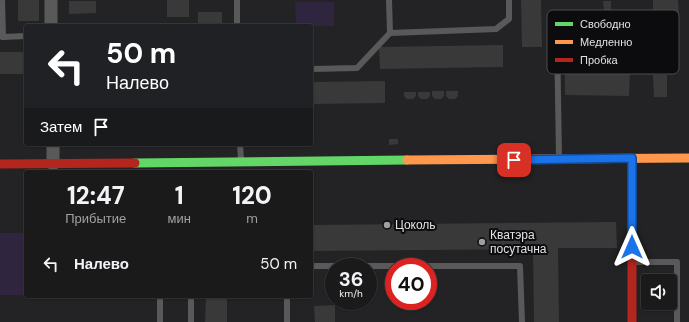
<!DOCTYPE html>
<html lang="ru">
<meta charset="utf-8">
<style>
body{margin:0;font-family:"DM Sans",sans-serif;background:#272728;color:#f1f3f6;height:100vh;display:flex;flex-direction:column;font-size:15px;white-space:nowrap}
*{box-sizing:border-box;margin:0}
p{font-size:13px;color:#9fa1a3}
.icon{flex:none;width:22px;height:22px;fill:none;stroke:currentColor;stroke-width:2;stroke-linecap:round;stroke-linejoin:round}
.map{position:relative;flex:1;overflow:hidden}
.panel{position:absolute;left:24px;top:170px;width:289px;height:128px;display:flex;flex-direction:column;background:#1a1a1b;border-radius:4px;box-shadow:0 1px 3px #0004,0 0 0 1px #38383a}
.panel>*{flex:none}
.top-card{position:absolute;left:24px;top:24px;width:289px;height:122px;border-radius:4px;box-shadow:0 1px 3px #0004,0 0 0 1px #38383a;background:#202124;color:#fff;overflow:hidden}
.tools{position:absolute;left:641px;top:274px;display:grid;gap:8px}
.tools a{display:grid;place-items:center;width:36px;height:36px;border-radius:4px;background:#1a1a1b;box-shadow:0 1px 3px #0004,0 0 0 1px #38383a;font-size:20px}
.speed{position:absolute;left:325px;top:258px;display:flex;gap:8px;font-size:20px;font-weight:700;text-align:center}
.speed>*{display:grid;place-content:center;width:52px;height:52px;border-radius:50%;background:#1a1a1b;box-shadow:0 1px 3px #0004,0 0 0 1px #38383a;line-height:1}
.speed small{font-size:10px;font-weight:400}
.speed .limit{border:6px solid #d22;background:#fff;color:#111}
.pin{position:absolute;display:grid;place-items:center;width:34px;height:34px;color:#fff;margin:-17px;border-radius:8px;box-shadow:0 2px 6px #0006}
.me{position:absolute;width:44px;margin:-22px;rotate:0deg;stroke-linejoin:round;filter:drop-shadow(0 0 3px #0008)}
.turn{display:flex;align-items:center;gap:14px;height:84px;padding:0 16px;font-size:18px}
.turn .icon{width:52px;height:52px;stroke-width:2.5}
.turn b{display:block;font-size:28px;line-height:34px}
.then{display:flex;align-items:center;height:38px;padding:0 16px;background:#0003;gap:8px;font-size:15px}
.eta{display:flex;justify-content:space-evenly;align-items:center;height:68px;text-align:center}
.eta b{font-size:24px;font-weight:800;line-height:28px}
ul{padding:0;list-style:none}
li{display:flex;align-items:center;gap:12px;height:52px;padding:0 16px}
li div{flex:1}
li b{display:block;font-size:15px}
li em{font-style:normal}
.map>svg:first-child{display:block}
.green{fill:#30253e}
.building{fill:#39393a}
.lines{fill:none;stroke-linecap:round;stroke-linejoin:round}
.lane{stroke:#5a595a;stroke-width:6}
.street{stroke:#5a595a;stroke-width:13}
.fast{stroke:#63d668;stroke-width:9}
.slow{stroke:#ff974d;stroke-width:9}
.jam{stroke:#b3261e;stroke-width:9}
.route-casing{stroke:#114b97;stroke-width:10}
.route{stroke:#1a73e8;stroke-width:7}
.poi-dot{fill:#9f9ea0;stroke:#0c0b0d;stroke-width:1.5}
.labels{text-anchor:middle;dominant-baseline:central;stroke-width:4;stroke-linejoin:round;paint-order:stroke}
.poi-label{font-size:12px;fill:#e2e1e3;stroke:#0c0b0d;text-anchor:start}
.key{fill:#0c0b0d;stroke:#4c4b4d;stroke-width:1}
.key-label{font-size:11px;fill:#e2e1e3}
</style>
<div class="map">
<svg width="689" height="322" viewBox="0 0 689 322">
<rect width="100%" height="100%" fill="#232224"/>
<!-- green -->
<path class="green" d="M295,2H334V26H296Z
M0,233H26V295H0Z"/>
<!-- building -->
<path class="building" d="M18,0H39V21H18Z
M167,0H189V17H167Z
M521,0H541L542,47H522Z
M653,0H678L679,14L653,15Z
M69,1H96V13L69,14Z
M603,1H611V13H604Z
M198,12H222V26H198Z
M578,43H602L601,72H630L629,96L565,95V70H577Z
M503,45V67L380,69L379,47Z
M0,52H26V74H0Z
M653,75H667V97H654Z
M385,81V103L311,104V82Z
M432,91H444V96L441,99H435L432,96Z
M446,91H458V96L455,99H449L446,96Z
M404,92H416V96L413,99H407L404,96Z
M418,92H430V96L427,99H421L418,96Z
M389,139H398V144L389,145Z
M616,222L617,248H558L559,322H534L533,249L311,251V225Z
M206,296H227V322H205Z
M335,305V322H315L314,306Z"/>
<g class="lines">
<!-- lane -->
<path class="lane" d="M237,0V26
M390,33L496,29L509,19V0
M0,36L3,37L2,0
M3,37L26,36
M311,69L357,68L390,33L389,0
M240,144L241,160
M559,157L557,35L617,34L618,65
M634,262H677V322
M311,266H520L522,322
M160,296V322
M191,296V322
M287,322V296"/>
<!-- street -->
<path class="street" d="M51,0V26
M53,144V164"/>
<!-- fast -->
<path class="fast" d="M135,163L407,160"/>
<!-- slow -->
<path class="slow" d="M407,160L689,158"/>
<!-- jam -->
<path class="jam" d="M632,158V322
M0,164L135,163"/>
</g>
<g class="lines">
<!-- route casing -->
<g class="route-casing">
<path id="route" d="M514,160L632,158V247"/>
</g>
<!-- route -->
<use href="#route" class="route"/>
</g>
<!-- markers -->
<g class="poi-dot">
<circle cx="387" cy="225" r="4"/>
<circle cx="482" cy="242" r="4"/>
</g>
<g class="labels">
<!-- poi labels -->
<g class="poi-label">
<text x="395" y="225">Цоколь</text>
<text x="490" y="235">Кватэра<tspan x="490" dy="14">посутачна</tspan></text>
</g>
</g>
<!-- legend -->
<rect x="547" y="10" width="132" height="64" rx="6" class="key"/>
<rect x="555" y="22" width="18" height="4" fill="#63d668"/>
<rect x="555" y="40" width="18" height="4" fill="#ff974d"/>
<rect x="555" y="58" width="18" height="4" fill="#b3261e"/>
<g class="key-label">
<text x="580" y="28">Свободно</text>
<text x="580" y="46">Медленно</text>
<text x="580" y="64">Пробка</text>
</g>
</svg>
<div class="tools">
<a><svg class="icon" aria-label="sound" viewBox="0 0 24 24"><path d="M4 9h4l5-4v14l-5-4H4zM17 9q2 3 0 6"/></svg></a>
</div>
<div class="speed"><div>36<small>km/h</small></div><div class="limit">40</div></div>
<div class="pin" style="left:514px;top:160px;background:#d93025"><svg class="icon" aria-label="arrive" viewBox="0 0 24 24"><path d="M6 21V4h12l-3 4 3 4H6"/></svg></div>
<svg class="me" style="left:632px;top:247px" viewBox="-20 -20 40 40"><path d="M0-17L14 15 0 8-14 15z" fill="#1a73e8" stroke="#fff" stroke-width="4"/></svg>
<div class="top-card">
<div class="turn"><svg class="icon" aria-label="left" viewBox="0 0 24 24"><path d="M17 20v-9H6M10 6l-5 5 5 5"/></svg><div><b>50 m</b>Налево</div></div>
<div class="then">Затем<svg class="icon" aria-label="arrive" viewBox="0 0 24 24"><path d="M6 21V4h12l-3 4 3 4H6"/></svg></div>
</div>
<section class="panel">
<div class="eta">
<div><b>12:47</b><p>Прибытие</p></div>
<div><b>1</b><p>мин</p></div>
<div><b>120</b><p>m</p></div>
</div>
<ul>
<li><svg class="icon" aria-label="left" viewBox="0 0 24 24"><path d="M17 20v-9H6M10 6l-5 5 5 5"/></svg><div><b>Налево</b></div><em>50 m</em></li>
</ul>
</section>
</div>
